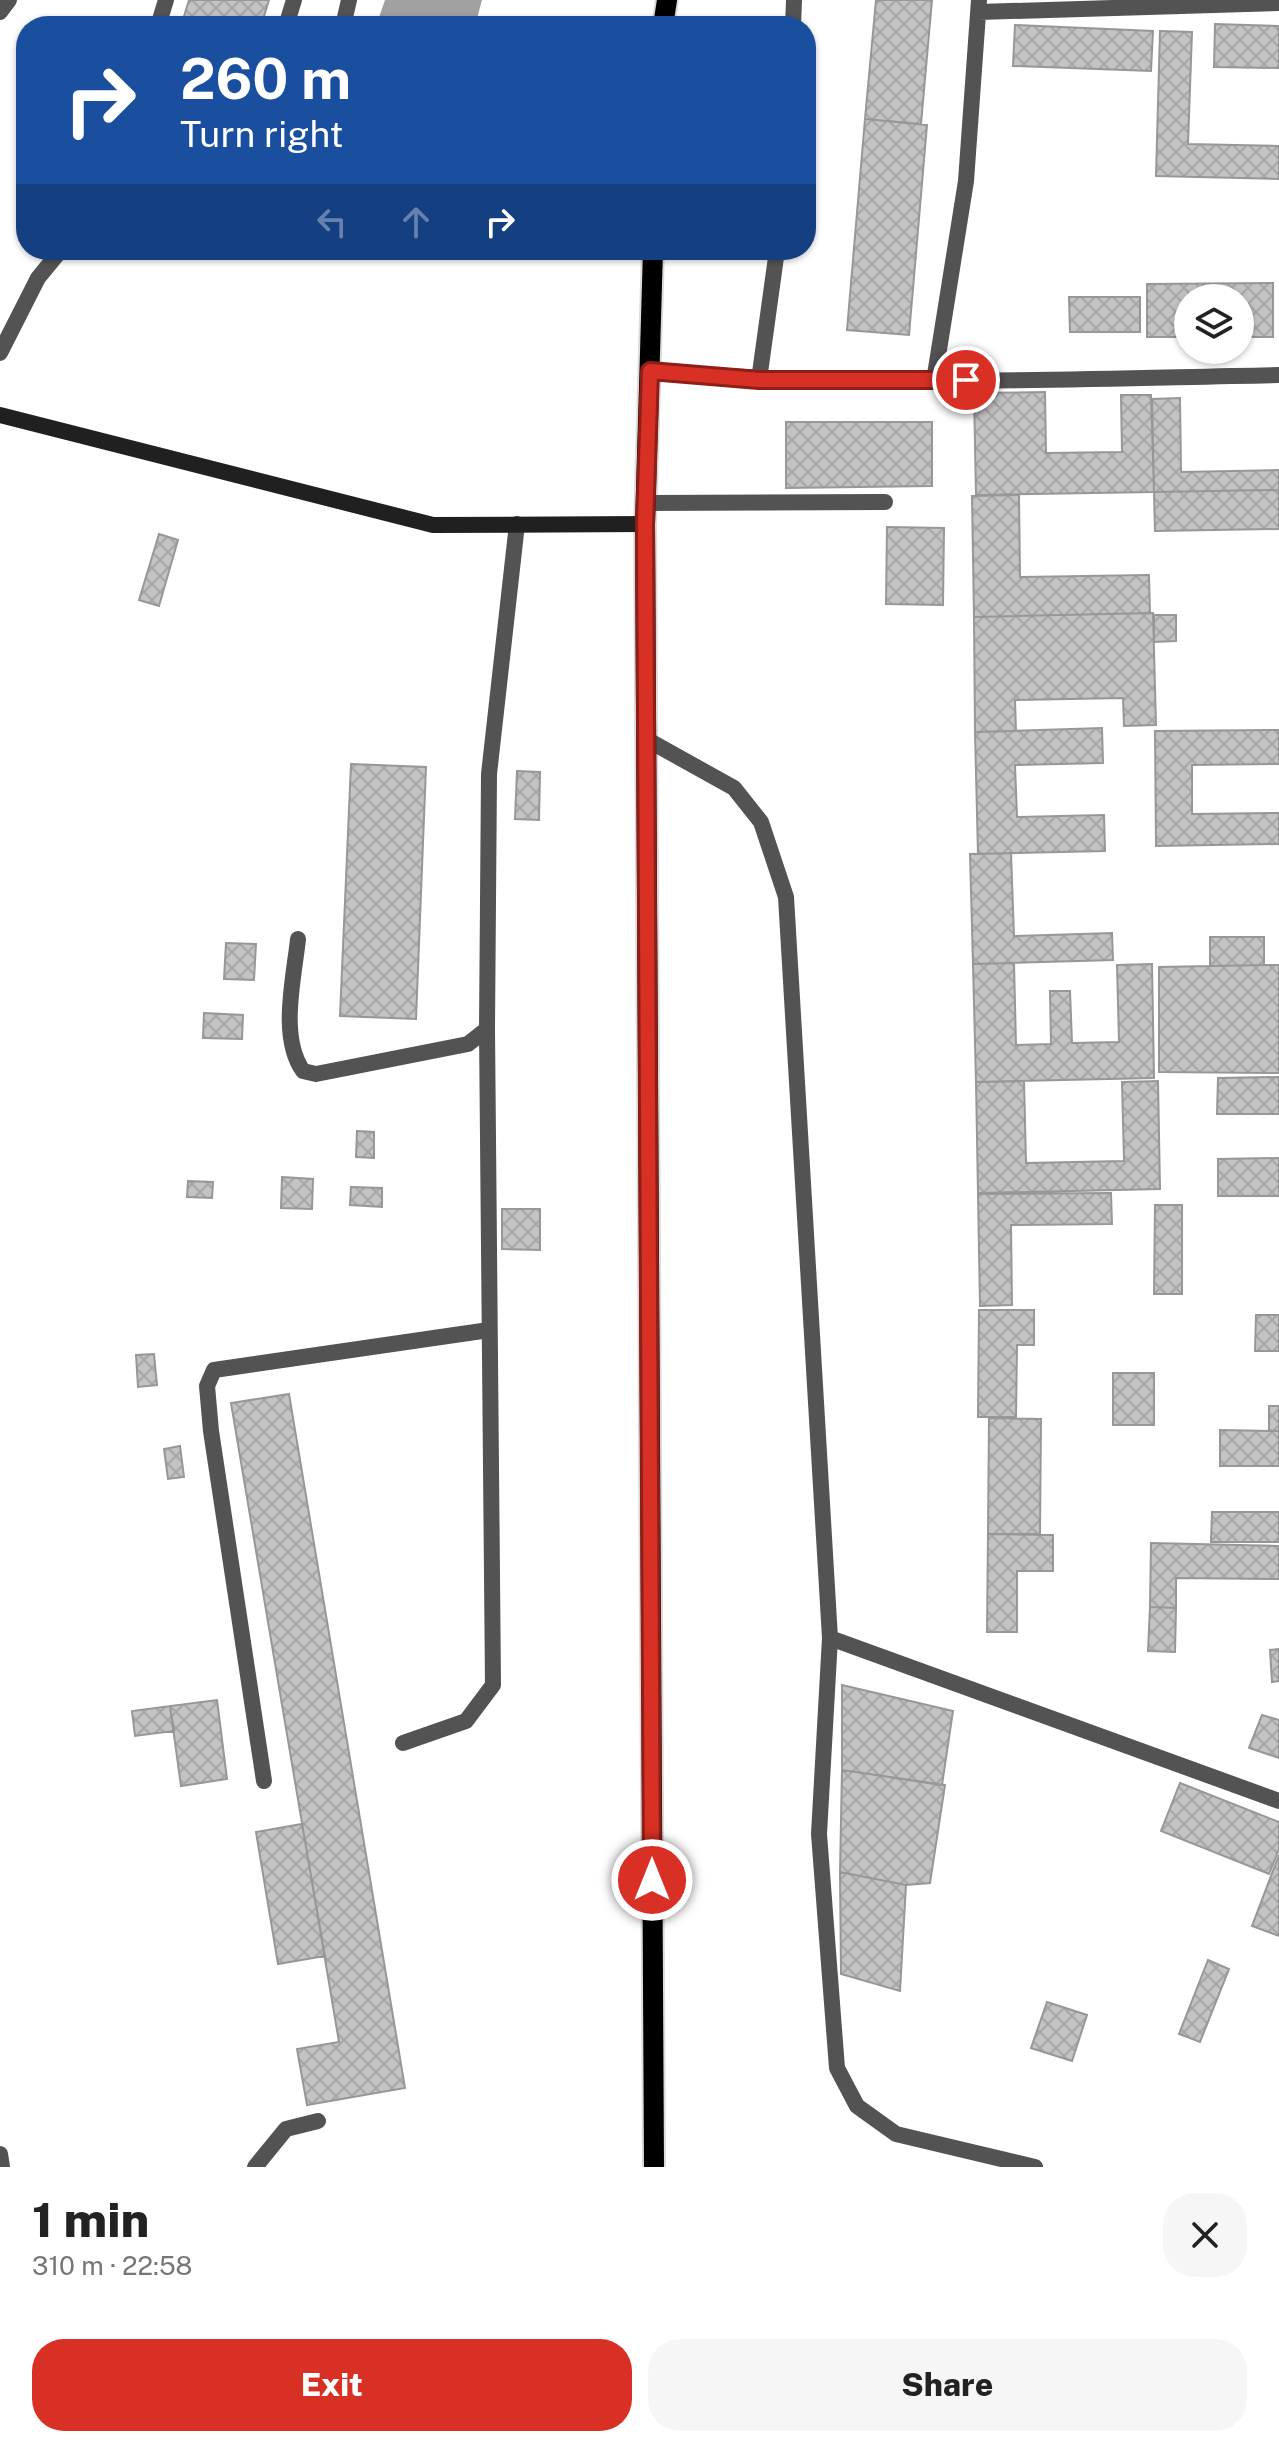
<!DOCTYPE html>
<meta charset="utf-8">
<style>
body{margin:0;font-family:"Public Sans",sans-serif;background:#f6f6f6;color:#222;height:100vh;display:flex;flex-direction:column;font-size:30px;white-space:nowrap}
*{box-sizing:border-box;margin:0}
p{font-size:26px;color:#767676}
.icon{flex:none;width:44px;height:44px;fill:none;stroke:currentColor;stroke-width:2;stroke-linecap:round;stroke-linejoin:round}
.map{position:relative;height:2167px;overflow:hidden}
.details{display:flex;flex-direction:column;background:#fff;flex:1}
.details>*{flex:none}
.guide{position:absolute;left:16px;top:16px;width:800px;height:244px;border-radius:32px;box-shadow:0 2px 6px #0004;background:#1a4fa0;color:#fff;overflow:hidden}
.buttons{position:absolute;left:1174px;top:284px;display:grid;gap:16px}
.buttons a{display:grid;place-items:center;width:80px;height:80px;border-radius:50%;background:#fff;box-shadow:0 2px 6px #0004;font-size:40px}
.pin{position:absolute;display:grid;place-items:center;width:68px;height:68px;color:#fff;margin:-34px;border:4px solid #fff;border-radius:50%;box-shadow:0 2px 8px #0007}
.me{position:absolute;width:88px;margin:-44px;rotate:0deg;stroke-linejoin:round;filter:drop-shadow(0 0 6px #0008)}
.turn{display:flex;align-items:center;gap:28px;height:168px;padding:0 32px;font-size:36px}
.turn .icon{width:104px;height:104px;stroke-width:2.5}
.turn b{display:block;font-size:56px;line-height:68px}
.lanes{display:flex;align-items:center;height:76px;padding:0 32px;background:#0003;justify-content:center;gap:40px;direction:ltr}
.lanes .off{opacity:.35}
.round{display:grid;place-items:center;flex:none;width:84px;height:84px;border-radius:32px;background:#f6f6f6}
.overview{display:flex;align-items:center;justify-content:space-between;height:136px;padding:0 32px}
h1{font-size:48px;font-weight:800;line-height:60px}
.cta{display:flex;gap:16px;margin-top:auto;padding:16px 32px}
.cta a{flex:1;height:92px;border-radius:32px;background:#d93025;color:#fff;font-size:32px;font-weight:800;line-height:92px;text-align:center}
.cta a+a{background:#f6f6f6;color:#222}
.map>svg:first-child{display:block}
.water{fill:#a1a1a1}
.building{fill:url(#building-cross-hatch);stroke:#979797;stroke-width:2}
.lines{fill:none;stroke-linecap:round;stroke-linejoin:round}
.primary-casing{stroke:#dbdbdb;stroke-width:24}
.service{stroke:#535353;stroke-width:16}
.minor{stroke:#535353;stroke-width:16}
.secondary{stroke:#202020;stroke-width:16}
.primary{stroke:#000;stroke-width:20}
.route-casing{stroke:#8d1f18;stroke-width:20}
.route{stroke:#d93025;stroke-width:14}
</style>
<div class="map">
<svg width="1279" height="2167" viewBox="0 0 1279 2167">
<defs>
<pattern id="building-cross-hatch" width="8" height="8" patternUnits="userSpaceOnUse" patternTransform="scale(2)"><rect width="8" height="8" fill="#c3c3c3"/><path d="M0 0l8 8M0 8l8-8" fill="none" stroke="#a6a6a6"/></pattern>
</defs>
<rect width="100%" height="100%" fill="#fff"/>
<!-- water -->
<path class="water" d="M385,0H482L475,26H376Z"/>
<!-- building -->
<path class="building" d="M189,0H269L261,26H181Z
M876,0H932L921,124L865,119Z
M1215,24L1279,26V68L1214,67Z
M1015,25L1153,31L1151,71L1013,66Z
M1160,31L1192,32L1188,144L1279,146V179L1156,176Z
M865,119L927,125L909,335L847,330Z
M1273,283V337H1240V298H1188V337H1147V284Z
M1069,297H1140V332H1070Z
M1045,392L1046,453L1122,452L1121,395H1151L1154,492L976,495L974,393Z
M1180,398L1181,472L1279,470V490L1154,492L1152,399Z
M786,422H932V486L786,488Z
M1279,490V529L1155,531L1154,492Z
M1019,495L1020,577L1149,575L1150,613L974,617L972,496Z
M887,527L944,528L943,605L886,604Z
M159,534L178,540L159,606L139,600Z
M1153,613L1156,725L1124,726L1123,698L1015,700L1016,731L975,732L974,617Z
M1154,615H1176V641L1154,642Z
M1102,728L1103,763L1015,765L1017,817L1104,815L1105,851L978,854L975,732Z
M1279,730V764L1192,765V814L1279,813V844L1156,846L1155,731Z
M351,764L426,767L416,1019L340,1016Z
M517,771L540,772L539,820L515,819Z
M1011,853L1014,936L1112,933L1113,960L973,964L970,854Z
M1210,937H1264V965L1210,966Z
M226,943L256,944L254,980L224,979Z
M1014,963L1016,1045L1051,1044L1050,991H1070L1072,1043L1119,1042L1117,965L1152,964L1154,1078L976,1082L973,964Z
M1264,965H1279V1073L1159,1072V967Z
M204,1013L243,1015L242,1039L203,1038Z
M1279,1077V1114H1217L1218,1078Z
M1024,1081L1026,1163L1124,1161L1122,1082L1158,1081L1160,1189L978,1193L976,1082Z
M357,1131L374,1132V1158L356,1157Z
M1279,1158V1196H1218V1159Z
M282,1177L313,1179L312,1209L281,1208Z
M188,1181L213,1182L212,1198L187,1197Z
M351,1187L382,1188V1207L350,1205Z
M1111,1193L1112,1224L1011,1225L1012,1305L980,1306L978,1194Z
M1155,1205H1182V1294H1154Z
M502,1209H540V1250L502,1249Z
M979,1310H1034V1345H1017L1016,1417H978Z
M1256,1315H1279V1351H1255Z
M154,1354L157,1385L138,1387L136,1355Z
M1113,1373H1154V1425H1113Z
M289,1394L405,2088L307,2105L297,2049L339,2042L231,1403Z
M1269,1406H1279V1431H1269Z
M989,1418L1041,1419L1040,1534H988Z
M1220,1430L1279,1431V1466H1220Z
M180,1446L184,1477L168,1479L164,1449Z
M1212,1512H1279V1542H1211Z
M988,1534L1053,1535V1571H1017V1632H987Z
M1151,1543L1279,1546V1579L1176,1578V1608L1150,1607Z
M1150,1607L1176,1608L1175,1652L1148,1651Z
M1279,1649V1681L1272,1682L1270,1650Z
M842,1685L953,1711L942,1785L842,1770Z
M217,1700L227,1779L181,1786L170,1706Z
M170,1706L174,1731L135,1736L132,1711Z
M1262,1715L1279,1720V1758L1249,1748Z
M842,1770L945,1785L930,1883L906,1885L840,1872Z
M1180,1783L1279,1822V1849L1269,1874L1161,1831Z
M302,1824L325,1956L278,1964L256,1832Z
M1279,1855V1936L1252,1926Z
M840,1872L906,1885L900,1991L841,1974Z
M1208,1960L1229,1969L1200,2042L1179,2034Z
M1047,2002L1087,2015L1072,2061L1031,2048Z"/>
<g class="lines">
<!-- primary casing -->
<g class="primary-casing">
<path id="primary" d="M663,26L667,0
M653,250L645,524L654,2167"/>
</g>
<!-- service -->
<path class="service" d="M158,26L166,0
M286,26L294,0
M343,26L349,0
M793,26L794,0
M0,353L38,278L61,250
M759,380L777,250
M645,503L885,502
M298,939C294,978 279,1037 303,1071L316,1074L468,1044L487,1029
M403,1743L466,1721L493,1685L487,1029L489,774L517,524
M264,1781L211,1431L207,1386L214,1370L489,1330
M255,2167L286,2129L318,2121"/>
<!-- minor -->
<path class="minor" d="M0,12L9,0
M979,12L1279,3
M650,371C859,388 1069,379 1279,375
M934,381L966,181L979,0
M646,739L734,788L761,822L786,897L830,1638L819,1834L837,2068L857,2106L896,2134L1035,2167
M830,1638L1279,1801
M0,2154L2,2167"/>
<!-- secondary -->
<path class="secondary" d="M0,415L433,525L645,524"/>
<!-- primary -->
<use href="#primary" class="primary"/>
</g>
<g class="lines">
<!-- route casing -->
<g class="route-casing">
<path id="route" d="M652,1880L645,524L650,371L759,380H966"/>
</g>
<!-- route -->
<use href="#route" class="route"/>
</g>
</svg>
<div class="buttons">
<a><svg class="icon" aria-label="layers" viewBox="0 0 24 24"><path d="M12 4l9 5-9 5-9-5zM3 14l9 5 9-5"/></svg></a>
</div>
<div class="pin" style="left:966px;top:380px;background:#d93025"><svg class="icon" aria-label="arrive" viewBox="0 0 24 24"><path d="M6 21V4h12l-3 4 3 4H6"/></svg></div>
<svg class="me" style="left:652px;top:1880px" viewBox="-20 -20 40 40"><circle r="17" fill="#d93025" stroke="#fff" stroke-width="3"/><path d="M0-11L8 9 0 5-8 9z" fill="#fff"/></svg>
<div class="guide">
<div class="turn"><svg class="icon" aria-label="right" viewBox="0 0 24 24"><path d="M7 20v-9h11M14 6l5 5-5 5"/></svg><div><b>260 m</b>Turn right</div></div>
<div class="lanes"><svg class="icon off" aria-label="left" viewBox="0 0 24 24"><path d="M17 20v-9H6M10 6l-5 5 5 5"/></svg><svg class="icon off" aria-label="ahead" viewBox="0 0 24 24"><path d="M12 20V5M6 11l6-6 6 6"/></svg><svg class="icon" aria-label="right" viewBox="0 0 24 24"><path d="M7 20v-9h11M14 6l5 5-5 5"/></svg></div>
</div>
</div>
<section class="details">
<div class="overview"><div><h1>1 min</h1><p>310 m · 22:58</p></div><a class="round"><svg class="icon" aria-label="close" viewBox="0 0 24 24"><path d="M6 6l12 12M18 6L6 18"/></svg></a></div>
<div class="cta"><a>Exit</a><a>Share</a></div>
</section>
